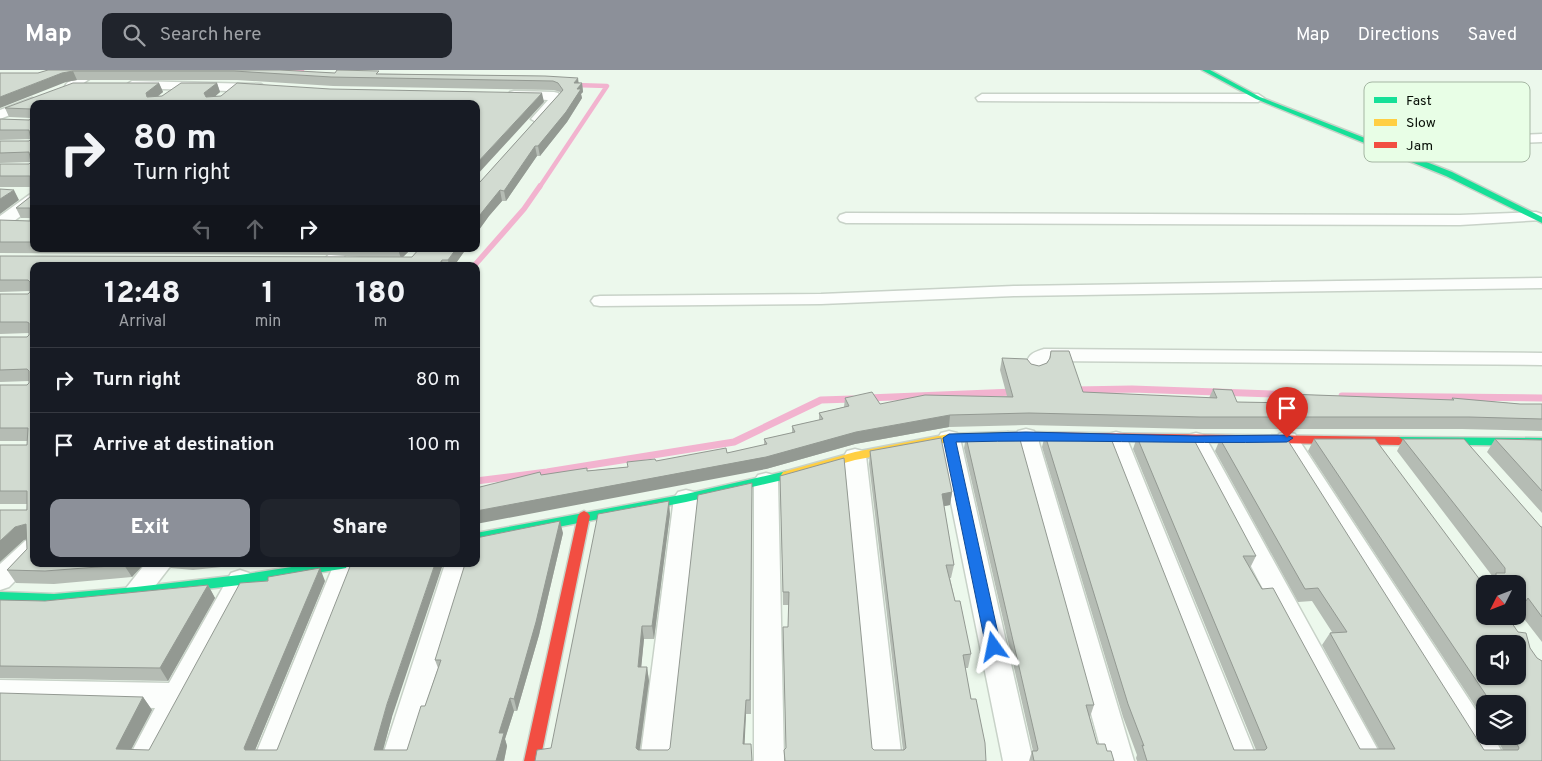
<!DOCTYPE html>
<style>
body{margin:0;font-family:Overpass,sans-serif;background:#20242c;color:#f1f3f6;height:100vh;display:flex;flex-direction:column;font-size:19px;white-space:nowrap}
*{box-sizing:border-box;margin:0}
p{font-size:16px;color:#9ea1a6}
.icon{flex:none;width:28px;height:28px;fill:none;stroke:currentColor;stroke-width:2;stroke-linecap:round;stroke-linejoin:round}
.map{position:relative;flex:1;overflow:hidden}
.sheet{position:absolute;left:30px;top:192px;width:450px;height:305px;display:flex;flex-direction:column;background:#171b24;border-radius:10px;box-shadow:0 1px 4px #0004}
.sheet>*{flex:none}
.banner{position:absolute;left:30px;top:30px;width:450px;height:152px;border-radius:10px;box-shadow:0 1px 4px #0004;background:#171b24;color:#f1f3f6;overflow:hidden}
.needle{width:32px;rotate:228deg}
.fabs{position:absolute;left:1476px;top:505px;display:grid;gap:10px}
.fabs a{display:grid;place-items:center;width:50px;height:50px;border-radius:10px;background:#171b24;box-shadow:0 1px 4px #0004;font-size:25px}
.pin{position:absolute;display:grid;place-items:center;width:42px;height:42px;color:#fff;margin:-51px -21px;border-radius:50% 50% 50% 0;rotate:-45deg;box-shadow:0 0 5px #0007}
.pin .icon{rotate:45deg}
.me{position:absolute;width:55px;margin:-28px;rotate:348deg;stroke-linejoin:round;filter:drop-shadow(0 0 4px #0008)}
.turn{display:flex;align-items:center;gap:18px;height:105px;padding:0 20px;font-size:22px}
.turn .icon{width:65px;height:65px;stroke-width:2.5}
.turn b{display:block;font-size:35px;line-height:42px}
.lanes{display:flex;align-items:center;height:48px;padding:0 20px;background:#0003;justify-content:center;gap:25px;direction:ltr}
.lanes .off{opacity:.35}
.eta{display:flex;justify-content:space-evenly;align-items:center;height:85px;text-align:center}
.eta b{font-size:30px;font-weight:800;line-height:35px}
.primary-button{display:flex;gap:10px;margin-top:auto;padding:10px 20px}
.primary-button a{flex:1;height:58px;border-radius:10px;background:#8c9099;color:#fff;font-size:20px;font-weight:800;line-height:58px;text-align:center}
.primary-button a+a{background:#20242c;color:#f1f3f6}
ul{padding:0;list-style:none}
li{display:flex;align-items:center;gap:15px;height:65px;padding:0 20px;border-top:1px solid #363941}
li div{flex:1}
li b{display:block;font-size:19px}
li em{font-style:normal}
header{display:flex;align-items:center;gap:30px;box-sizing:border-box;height:70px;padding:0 25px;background:#8c9099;color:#fff}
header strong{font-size:24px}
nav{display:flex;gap:28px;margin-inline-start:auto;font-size:18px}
.search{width:350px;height:45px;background:#20242c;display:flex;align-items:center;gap:12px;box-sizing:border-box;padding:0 18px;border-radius:10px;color:#9ea1a6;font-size:19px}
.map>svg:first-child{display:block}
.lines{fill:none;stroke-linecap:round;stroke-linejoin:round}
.stream-far2{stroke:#f2b3cf;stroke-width:4.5}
.stream-far1{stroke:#f2b3cf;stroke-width:5.5}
.stream{stroke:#f2b3cf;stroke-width:7}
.street-casing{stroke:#c8d2c8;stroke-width:3}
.fast-casing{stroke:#c8d2c8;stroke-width:3}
.slow-casing{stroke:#c8d2c8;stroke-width:3}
.jam-casing{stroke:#c8d2c8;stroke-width:3}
.street{fill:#fcfefc;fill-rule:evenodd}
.fast{fill:#16e098;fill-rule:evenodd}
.slow{fill:#ffcf43;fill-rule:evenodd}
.jam{fill:#f24e42;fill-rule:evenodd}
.wall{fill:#b5bcb4}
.shaded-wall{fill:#939992}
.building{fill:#d2dbd1;stroke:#939992;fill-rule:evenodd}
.route{fill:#1a73e8;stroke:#114b97}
.key{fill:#e8fee6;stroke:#a5b6a3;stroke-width:1}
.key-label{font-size:14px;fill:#080f07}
</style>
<header>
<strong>Map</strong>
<div class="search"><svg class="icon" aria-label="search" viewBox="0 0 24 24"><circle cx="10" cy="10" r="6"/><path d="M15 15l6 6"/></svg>Search here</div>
<nav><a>Map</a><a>Directions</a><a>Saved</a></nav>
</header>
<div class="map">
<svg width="1542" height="691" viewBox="0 0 1542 691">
<rect width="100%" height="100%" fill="#ecf8ec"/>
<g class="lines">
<!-- stream-far2 -->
<path class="stream-far2" d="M283,0L302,1
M539,118L607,16L575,15"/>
<!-- stream-far1 -->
<path class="stream-far1" d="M474,196L524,139L540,116"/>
<!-- stream -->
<path class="stream" d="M1075,320L1132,319L1297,325
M1342,326L1542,328
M868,328L1014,322
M476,411L547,402L734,372L821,330L852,329"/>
<!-- street casing -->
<g class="street-casing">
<path id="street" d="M88,0H102L75,19H67L65,16L67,13Z
M132,11L261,14L267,18L261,22L128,18L126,15Z
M514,21L554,22L558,23L562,29L543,52L538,53L531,49L548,30L510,28L508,25L510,22Z
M982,24H1258L1264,28L1258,32L978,31L976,28Z
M32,28L37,29V34L0,49V40Z
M1542,64V72L1473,75L1401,88L1396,87L1394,84L1396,81L1401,80L1473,67Z
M34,123V136L6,157L0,159V146L29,125Z
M1536,142L1542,144V150L1460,155L846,153L840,151L838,148L840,145L846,143L1460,145Z
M334,179H351L335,196H318Z
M1542,208V218L1014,226L821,234L600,236L594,235L591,231L594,227L600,226L821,224L1014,216Z
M1044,279L1542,283V295L1047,291L1046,300L1043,304L1036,306L1029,304L1026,300C1027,286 1030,283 1044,279Z
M1026,359L1034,361L1037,366L1134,691H1104L1015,366L1018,361Z
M949,361L957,363L960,368L1033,691H1003L938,368L941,363Z
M1116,362L1124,364L1127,369L1258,691H1228L1105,369L1108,364Z
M1287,362L1295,364L1485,654V666H1493L1507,691H1475L1276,369L1279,364Z
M1196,363L1204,365L1207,370L1384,691H1353L1185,370L1188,365Z
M855,379L863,381L866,386L902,691H872L844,386L847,381Z
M766,403L774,405L778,411L784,691H754V411L758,405Z
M686,420L694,422L698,428L670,691H640L674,428L678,422Z
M34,468V492L9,517L0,520V494L25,471Z
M145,494H172L145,529L136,532L127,529L123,522Z
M334,494H360L283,691H253Z
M445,494H471L411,691H381Z
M240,500L249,503L253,510L158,691H127L155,638L0,634V610L169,613L231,503Z"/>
</g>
<!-- fast casing -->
<g class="fast-casing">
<path id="fast" d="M1202,0H1210L1260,27L1452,102L1542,147V153L1446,106L1256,29Z
M1399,367L1542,368V376L1395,374L1393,371L1395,368Z
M787,401L791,402L793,405L791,408L686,432L476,473V463L686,424Z
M311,494H348L346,498L341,499L240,515L136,527L54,534L0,532V522L54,524L136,517L240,505Z"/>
</g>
<!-- slow casing -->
<g class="slow-casing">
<path id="slow" d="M1008,362L1014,366L1012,369L949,372L855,390L787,409L781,405L783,402L855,382L949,364Z"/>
</g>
<!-- jam casing -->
<g class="jam-casing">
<path id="jam" d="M1008,362L1399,367L1405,371L1399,375L1004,369L1002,366Z
M584,441L588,443L590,446L540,691H524L578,446L580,443Z"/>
</g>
<!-- street -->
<use href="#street" class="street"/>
<!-- fast -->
<use href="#fast" class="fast"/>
<!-- slow -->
<use href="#slow" class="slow"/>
<!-- jam -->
<use href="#jam" class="jam"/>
</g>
<!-- wall -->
<path class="wall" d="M48,0H280L335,3L545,6L582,13L583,22L581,24L582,28L567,52L540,86H537L506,131H502L489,146L476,164V113L480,112L560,23V22L554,20L333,16L237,10H77L66,12L38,3Z
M159,13L163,22L157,26H162L217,13L220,22L215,26L544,32L34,34V179H411L403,187H412L466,179L454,196H34V494H144L132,507L54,514L16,513L7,500L27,479V469L24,470L27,434H0V375H27L28,371H0V315H27L29,313V311L0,312V267H27L29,265V263L0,264V224H28L30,221L0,222V186L360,187L331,185L0,183V150L30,151V148H21L16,138L30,127V117H0V94H29L31,92L0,93V71H29L31,69L0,70V49L29,50L31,48L9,47L5,38Z
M1051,281L1083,322L1209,328L1213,319L1237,332L1284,333L1287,324L1451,330L1452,328L1520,334H1542V361L1462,359H1196L1026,355L949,357L855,374L766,399L541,405L628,397L656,391L727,383L764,375V369L792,363V356L819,350V343L844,337L845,328L880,334L1007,326L1000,300L1002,288L1039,296L1047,293L1049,290Z
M1045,365L1234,680H1256L1133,379L1137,367L1256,486L1250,498L1360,679H1379L1322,575L1330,563L1332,562L1312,531L1298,532L1215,381L1220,369L1484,680H1503L1495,666H1518V634H1485V651L1308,381L1314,369L1483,514L1542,691H1137L1136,688L1137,685L1123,647L1042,377Z
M966,367L1094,635L1090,647L1097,674L1107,681L1114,691H1029L1032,681H1033L964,378Z
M1403,369L1542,457V572L1518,541V542V514H1488L1493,507L1397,381Z
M1495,369L1542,370V443L1487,382Z
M870,381L952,422L950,435L944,436L954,495L951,508H950L955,531L971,584L968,598H965L971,629L986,691H784V680L786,678L783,557H788L789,535H783L780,406L872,678L874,680H903L869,394Z
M752,426L751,644H746L744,674L752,691L551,678L670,444L654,569H644L641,597H647L649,611L640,680H668L670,678Z
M563,463L539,565L517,641H514L505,669L507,676L504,691H0L143,627L152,640L131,680H149L325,511L255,680H277L392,647L383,680H407L425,636L438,598L435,590Z
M168,494H249L193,500L171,498Z
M208,515L215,528L168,611L0,608V530L45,531Z"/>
<!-- shaded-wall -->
<path class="shaded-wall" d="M73,1L77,10L66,12L0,38V27L62,3Z
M578,8L579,16L582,13L583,22L581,24L582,28L567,52L540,86L538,76L574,13Z
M159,13L163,22L150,33L146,23Z
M217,13L220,22L208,33L204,23Z
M542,23L544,32L476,106V94Z
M535,76L537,86L506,131L504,121Z
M14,120L19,130L0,144V129Z
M500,120L502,131L489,146L476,164V150L487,136Z
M398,179H411L401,189Z
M456,179H466L454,196H449L448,190Z
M442,190L443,196H438Z
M950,345L949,357L855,374L766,399L476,454V441L856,362Z
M952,422L950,435L940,437L942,424Z
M669,431L670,444L654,569L652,556Z
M560,451L563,463L539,565L517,641L514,629Z
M26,454L34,467L24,470L0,492V471L15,457Z
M125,494H144L132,507L124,495Z
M435,494H443L392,647L380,691L374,680L387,634Z
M320,498L325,511L251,690L244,678Z
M208,515L215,528L168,611L160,598Z
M642,556L644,569L640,610L638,597Z
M647,597L649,611L638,691L636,678Z
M143,627L152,640L125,691L116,679Z
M510,628L514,641L505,669L507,676L504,691H496L499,663Z
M746,630V644L744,687L743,674Z"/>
<!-- building -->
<path class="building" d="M48,0H280L335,3L337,0L379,1L376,4L545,6L578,8L574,13H582L577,19H581L566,42L538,76H535L504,121L500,120L487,136L476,150V113L480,112L563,20L558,13L553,11L331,7L234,1H73L62,3L0,27V3H38Z
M73,13H159L146,23L147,27L162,26L181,13H217L204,23L206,27L221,26L237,13L330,19L542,23L476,94V34H34V172H0V150L30,151V138H16L30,127V106H0V94H29L31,92L29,82L0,83V71H29L31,69L29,60H0V49L29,50L31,49V39L5,38Z
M0,119L14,120L0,129Z
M419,179H456L448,190H442L438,196H34V494H125L124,495L45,501L7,500L27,479L26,454L15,457L0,471V440H27V421H0V375H27L28,358H0V315H27L29,313V301L27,299L0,300V267H27L29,265V253L27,252H0V224H28L30,222V212L28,210H0V186L412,187Z
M1051,281H1069L1083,322L1217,328L1213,319L1232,320L1237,332L1293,333L1287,324L1454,330L1452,328L1520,334H1542V349L1469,347H1200L1029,343L950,345L856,362L766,387L476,441V418L540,402L541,405L587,398V401L628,397L627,392L655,389L656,391L726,378L727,383L767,374L764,369L795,362L792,356L823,349L819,343L849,336L845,328L872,322L880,334L925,325L1013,327L1002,288L1027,289L1031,294L1039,296L1047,293L1050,288Z
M1045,365L1110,366L1234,680H1265L1267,678L1137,367L1193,368L1256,486H1243L1262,519L1273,518L1360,679H1395L1330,563L1347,562L1318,518L1305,519L1220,369H1287L1484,680H1518L1519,678L1513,666H1518V634H1492L1314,369H1375L1483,514L1485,515V546H1507L1518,562L1526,563L1530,578L1537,588L1542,591V691H1147L1142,675L1144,676L1128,634ZM1485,574H1518V606H1485Z
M1019,366L1094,635H1086L1097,674H1105L1107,681H1111L1114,691H1034L1032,681H1037L1038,679L966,367Z
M941,368L952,422L942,424L954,495H946L955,531H960L971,584L963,585L971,629H976L985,673L986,691H785L784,680L786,678L783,557H788L789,522H783L780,406L844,388L872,678L874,680H904L906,678L870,381Z
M1403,369H1464L1541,457H1542V547L1528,528L1526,531L1518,532V514H1496V503H1505V498Z
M1495,369L1542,370V421Z
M752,413L750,630H746L743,674H751L752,691H535L537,680L551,678L598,444L669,431L652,556H642L638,597H647L636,678L638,680H668L670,678L698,425Z
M560,451L536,552L514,629L510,628L499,663H504L496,691H0V623L143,627L116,679L149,680L240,513L268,511V507L320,498L244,678L245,680H277L351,494H435L387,634L374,680H407L421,636H425L441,590H435L465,494H476V468Z
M208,515L160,598L0,596V530L45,531Z"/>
<!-- route -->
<path class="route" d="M1026,362L1196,366L1287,365L1293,368L1287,372C1177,374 1066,369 956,372L1001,577L999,581L994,583L989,581L986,577L943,368L949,364Z"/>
<!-- legend -->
<rect x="1364" y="12" width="166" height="80" rx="8" class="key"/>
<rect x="1374" y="27" width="23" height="6" fill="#16e098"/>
<rect x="1374" y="49" width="23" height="7" fill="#ffcf43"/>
<rect x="1374" y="72" width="23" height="6" fill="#f24e42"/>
<g class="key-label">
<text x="1406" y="35">Fast</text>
<text x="1406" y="57">Slow</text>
<text x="1406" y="80">Jam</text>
</g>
</svg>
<div class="fabs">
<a><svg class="needle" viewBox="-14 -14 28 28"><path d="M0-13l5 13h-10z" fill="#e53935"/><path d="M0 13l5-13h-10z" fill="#9ea1a6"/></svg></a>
<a><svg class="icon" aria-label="sound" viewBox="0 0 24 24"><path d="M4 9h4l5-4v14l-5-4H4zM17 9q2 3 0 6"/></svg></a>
<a><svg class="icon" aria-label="layers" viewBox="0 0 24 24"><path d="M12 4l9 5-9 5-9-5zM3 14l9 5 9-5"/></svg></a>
</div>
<div class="pin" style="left:1287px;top:368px;background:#d93025"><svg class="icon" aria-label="arrive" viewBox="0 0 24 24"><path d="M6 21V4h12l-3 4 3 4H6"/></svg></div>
<svg class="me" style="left:994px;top:577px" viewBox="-20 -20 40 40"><path d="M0-17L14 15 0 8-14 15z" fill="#1a73e8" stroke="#fff" stroke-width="4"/></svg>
<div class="banner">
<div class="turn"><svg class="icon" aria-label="right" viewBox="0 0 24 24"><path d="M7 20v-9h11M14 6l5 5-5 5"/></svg><div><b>80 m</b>Turn right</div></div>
<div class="lanes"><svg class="icon off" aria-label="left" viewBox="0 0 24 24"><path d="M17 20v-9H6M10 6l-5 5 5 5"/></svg><svg class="icon off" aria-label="ahead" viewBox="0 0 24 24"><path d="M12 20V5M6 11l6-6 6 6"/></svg><svg class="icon" aria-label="right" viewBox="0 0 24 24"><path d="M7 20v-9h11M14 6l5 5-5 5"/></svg></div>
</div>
<section class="sheet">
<div class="eta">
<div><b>12:48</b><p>Arrival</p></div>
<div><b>1</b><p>min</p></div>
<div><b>180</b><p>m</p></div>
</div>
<ul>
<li><svg class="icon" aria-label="right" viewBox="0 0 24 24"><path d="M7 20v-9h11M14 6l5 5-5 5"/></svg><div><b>Turn right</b></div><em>80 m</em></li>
<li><svg class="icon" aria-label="arrive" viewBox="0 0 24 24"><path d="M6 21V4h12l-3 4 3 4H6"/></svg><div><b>Arrive at destination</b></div><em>100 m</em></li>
</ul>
<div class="primary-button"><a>Exit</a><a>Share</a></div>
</section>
</div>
